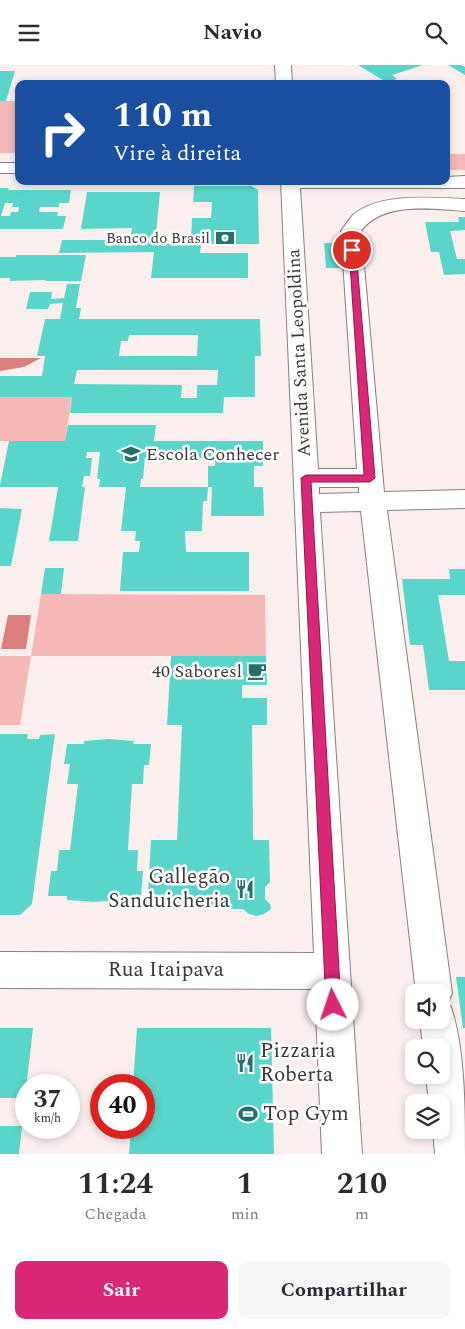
<!DOCTYPE html>
<html lang="pt">
<meta charset="utf-8">
<style>
body{margin:0;font-family:Spectral,serif;background:#f7f7f7;color:#2b2b33;height:100vh;display:flex;flex-direction:column;font-size:19px;white-space:nowrap}
*{box-sizing:border-box;margin:0}
p{font-size:16px;color:#7c7c81}
.icon{flex:none;width:28px;height:28px;fill:none;stroke:currentColor;stroke-width:2;stroke-linecap:round;stroke-linejoin:round}
.map{position:relative;height:1089px;overflow:hidden}
.panel{display:flex;flex-direction:column;background:#fff;flex:1}
.panel>*{flex:none}
.top-card{position:absolute;left:15px;top:15px;width:435px;height:105px;border-radius:10px;box-shadow:0 2px 8px #0003;background:#1a4fa0;color:#fff;overflow:hidden}
.buttons{position:absolute;left:405px;top:919px;display:grid;gap:10px}
.buttons a{display:grid;place-items:center;width:45px;height:45px;border-radius:10px;background:#fff;box-shadow:0 2px 8px #0003;font-size:25px}
.speed{position:absolute;left:15px;top:1009px;display:flex;gap:10px;font-size:25px;font-weight:700;text-align:center}
.speed>*{display:grid;place-content:center;width:65px;height:65px;border-radius:50%;background:#fff;box-shadow:0 2px 8px #0003;line-height:1}
.speed small{font-size:12px;font-weight:400}
.speed .limit{border:8px solid #d22;background:#fff;color:#111}
.pin{position:absolute;display:grid;place-items:center;width:42px;height:42px;color:#fff;margin:-21px;border:2px solid #fff;border-radius:50%;box-shadow:0 1px 5px #0007}
.me{position:absolute;width:55px;margin:-28px;rotate:356deg;stroke-linejoin:round;filter:drop-shadow(0 0 4px #0008)}
.turn{display:flex;align-items:center;gap:18px;height:105px;padding:0 15px;font-size:22px}
.turn .icon{width:65px;height:65px;stroke-width:2.5}
.turn b{display:block;font-size:35px;line-height:42px}
.eta{display:flex;justify-content:space-evenly;align-items:center;height:85px;text-align:center}
.eta b{font-size:30px;font-weight:700;line-height:35px}
.action{display:flex;gap:10px;margin-top:auto;padding:10px 15px}
.action a{flex:1;height:58px;border-radius:10px;background:#db2777;color:#fff;font-size:20px;font-weight:700;line-height:58px;text-align:center}
.action a+a{background:#f7f7f7;color:#2b2b33}
header{display:flex;justify-content:space-between;align-items:center;height:65px;padding:0 15px;background:#fff;font-size:22px;font-weight:700}
.map>svg:first-child{display:block}
.green{fill:#f6b8b6}
.water{fill:#d9807f}
.building{fill:#5ad5cb;fill-rule:evenodd}
.lines{fill:none;stroke-linecap:round;stroke-linejoin:round}
.minor-casing{stroke:#897e7d;stroke-width:2}
.minor{fill:#fff;fill-rule:evenodd}
.route{fill:#db2777;stroke:#8e194d}
.labels{text-anchor:middle;dominant-baseline:central;stroke-width:5;stroke-linejoin:round;paint-order:stroke}
.far-poi-label{font-size:15px;fill:#3c3737;stroke:#fff;text-anchor:end}
.street-label{font-size:18px;fill:#3c3737;stroke:#fff}
.poi-label{font-size:18px;fill:#3c3737;stroke:#fff;text-anchor:start}
.near-poi-label{font-size:21px;fill:#3c3737;stroke:#fff;text-anchor:start}
.near-street-label{font-size:21px;fill:#3c3737;stroke:#fff}
</style>
<header><svg class="icon" aria-label="menu" viewBox="0 0 24 24"><path d="M4 6h16M4 12h16M4 18h16"/></svg>Navio<svg class="icon" aria-label="search" viewBox="0 0 24 24"><circle cx="10" cy="10" r="6"/><path d="M15 15l6 6"/></svg></header>
<div class="map">
<svg width="465" height="1089" viewBox="0 0 465 1089">
<rect width="100%" height="100%" fill="#fbefee"/>
<!-- green -->
<path class="green" d="M0,36H19V88H0Z
M446,89H465V105H446Z
M0,332H72L65,376H0Z
M41,529L265,530L266,591H31L20,660H0V591H31Z"/>
<!-- water -->
<path class="water" d="M0,293H41L24,302L0,306Z
M8,550H31L26,584H1Z"/>
<!-- building -->
<path class="building" d="M358,0H423L392,10L397,14L386,17Z
M448,0H461L465,2V10Z
M0,6H15L6,36H0Z
M194,121H251L258,125L259,179H201L200,188H248V213H151L154,187L59,188L62,175H130L132,163L81,164L87,127H160L155,179H191L192,153H211L212,137H193Z
M0,123H9L8,125H71L69,138H59V142H40L39,147H58L57,151H66L63,164H0ZM5,138H13L12,142H19L18,147H11L10,151H1Z
M458,152H465V165L450,166L457,194H465V209L444,210L439,187H431L425,157H459Z
M324,178H344L346,203H326Z
M16,190H86L81,216H45L46,215L10,216V213H0V192H16Z
M67,219H80L76,243H81L79,254H260L261,291H255V332H224L223,348H70L72,332H0V311H42L45,291H37L45,254H60L63,238L50,239L48,244H26L30,227H52L51,234L64,233ZM129,270H198L197,291H119L121,276H128ZM77,305H218L217,320H197V333H181L182,320L74,319Z
M68,360H156L154,376H263V401H254V422H263L264,451H211L212,422H208V401H215V393H145L143,414H141L140,422H208L207,436H203L202,466H185L186,487H249V526H120L123,487H139L140,476H135L136,466H121L126,422H99L100,414H97L100,387H87L86,393H92L90,411H84L82,422H85L78,476H49L58,422H0V420L9,376H65Z
M0,443L22,444L11,501H0Z
M45,503H64L61,529H41Z
M449,504H465V530H438L449,596H465V625H429L423,580H410L402,514H450Z
M171,591H266L267,620H242V633H267V660H252L253,775H269L270,817L265,822V834L270,839L271,844L264,849L256,851L249,849L243,844H147L151,775H177L182,660H167Z
M0,669H28L27,674H39L40,670L55,669L32,839L20,850H0Z
M109,674L134,676L133,679H151L149,700H144L143,719H132L128,785H138L137,806H143L141,831H122L121,835L94,837L67,835V831H48L51,806H57L59,785H70L78,719H67L70,699H64L67,679H84V676Z
M456,912H465V963H463Z
M0,963H33L25,1033H0Z
M137,963H271L274,1089H129L131,1062H144V1020H133Z
M0,1061H22L19,1089H0Z"/>
<g class="lines">
<!-- minor casing -->
<g class="minor-casing">
<path id="minor" d="M275,0H291L292,19H276Z
M0,98H19V108H0Z
M465,111V123H300L318,404H357L341,166C345,161 349,154 353,150C380,127 432,133 465,134V146C432,144 383,136 361,166L384,427L465,425V443L387,445L452,928L447,940L451,942C465,984 465,1044 465,1089H435L433,1065H441V1038H429L426,1010H441V982H423L420,955H441V928H416L361,446L320,447L362,1089H322L315,924L0,923V887L314,888L281,116H446V112ZM319,422H359V428L319,429Z"/>
</g>
<!-- minor -->
<use href="#minor" class="minor"/>
</g>
<!-- route -->
<path class="route" d="M349,183L356,185L375,413L370,417H311L341,940L339,945L333,947L328,945L326,940L301,413L306,410H364Z"/>
<!-- icons -->
<defs>
<g id="bank-bare" transform="scale(1.5)"><path d="M-6-4H6V4H-6ZM0-2.3a2.3 2.3 0 1 0 0 4.6a2.3 2.3 0 1 0 0-4.6Z" fill="#266f6a" stroke="#fff" stroke-width="2.5" paint-order="stroke"/></g>
<g id="school-bare" transform="scale(1.5)"><path d="M0-5L7-2L0 1L-7-2ZM-4 1L0 2.5L4 1V4Q0 6-4 4Z" fill="#266f6a" stroke="#fff" stroke-width="2.5" paint-order="stroke"/></g>
<g id="cafe-bare" transform="scale(1.5)"><path d="M-5.5-4.5H6V0H3Q3 3.5 0 3.5H-2.5Q-5.5 3.5-5.5 0ZM3-3.2v2h1.7v-2ZM-6 4.5H4V6H-6Z" fill="#266f6a" stroke="#fff" stroke-width="2.5" paint-order="stroke"/></g>
<g id="restaurant-bare" transform="scale(1.5)"><path d="M-5-6h1v4h1v-4h1v4h1v-4h1v5L-1.5 .5V6h-2V.5L-5-1ZM5-6V6H3V1.5H1.5Q1.5-4 5-6Z" fill="#266f6a" stroke="#fff" stroke-width="2.5" paint-order="stroke"/></g>
<g id="stadium-bare" transform="scale(1.5)"><path d="M0-5a6.5 5 0 1 0 0 10a6.5 5 0 1 0 0-10ZM-3.5-1.8h7v3.6h-7Z" fill="#266f6a" stroke="#fff" stroke-width="2.5" paint-order="stroke"/></g>
</defs>
<g fill-rule="evenodd">
<use href="#bank-bare" x="225" y="173"/>
<use href="#school-bare" x="131" y="389"/>
<use href="#cafe-bare" x="257" y="606"/>
<use href="#restaurant-bare" x="245" y="824"/>
<use href="#restaurant-bare" x="245" y="998"/>
<use href="#stadium-bare" x="248" y="1049"/>
</g>
<g class="labels">
<!-- far-poi labels -->
<g class="far-poi-label">
<text x="210" y="173">Banco do Brasil</text>
</g>
<!-- street labels -->
<g class="street-label">
<text transform="translate(299 288) rotate(-93)">Avenida Santa Leopoldina</text>
</g>
<!-- poi labels -->
<g class="poi-label">
<text x="146" y="389">Escola Conhecer</text>
<text x="242" y="606" text-anchor="end">40 Saboresl</text>
</g>
<!-- near-poi labels -->
<g class="near-poi-label">
<text x="230" y="812" text-anchor="end">Gallegão<tspan x="230" dy="24">Sanduicheria</tspan></text>
<text x="260" y="986">Pizzaria<tspan x="260" dy="24">Roberta</tspan></text>
<text x="263" y="1049">Top Gym</text>
</g>
<!-- near-street labels -->
<g class="near-street-label">
<text x="166" y="905">Rua Itaipava</text>
</g>
</g>
</svg>
<div class="buttons">
<a><svg class="icon" aria-label="sound" viewBox="0 0 24 24"><path d="M4 9h4l5-4v14l-5-4H4zM17 9q2 3 0 6"/></svg></a>
<a><svg class="icon" aria-label="search" viewBox="0 0 24 24"><circle cx="10" cy="10" r="6"/><path d="M15 15l6 6"/></svg></a>
<a><svg class="icon" aria-label="layers" viewBox="0 0 24 24"><path d="M12 4l9 5-9 5-9-5zM3 14l9 5 9-5"/></svg></a>
</div>
<div class="speed"><div>37<small>km/h</small></div><div class="limit">40</div></div>
<div class="pin" style="left:352px;top:185px;background:#d93025"><svg class="icon" aria-label="arrive" viewBox="0 0 24 24"><path d="M6 21V4h12l-3 4 3 4H6"/></svg></div>
<svg class="me" style="left:333px;top:940px" viewBox="-20 -20 40 40"><circle r="19" fill="#fff"/><path d="M0-13L10 11 0 6-10 11z" fill="#db2777"/></svg>
<div class="top-card">
<div class="turn"><svg class="icon" aria-label="right" viewBox="0 0 24 24"><path d="M7 20v-9h11M14 6l5 5-5 5"/></svg><div><b>110 m</b>Vire à direita</div></div>
</div>
</div>
<section class="panel">
<div class="eta">
<div><b>11:24</b><p>Chegada</p></div>
<div><b>1</b><p>min</p></div>
<div><b>210</b><p>m</p></div>
</div>
<div class="action"><a>Sair</a><a>Compartilhar</a></div>
</section>
